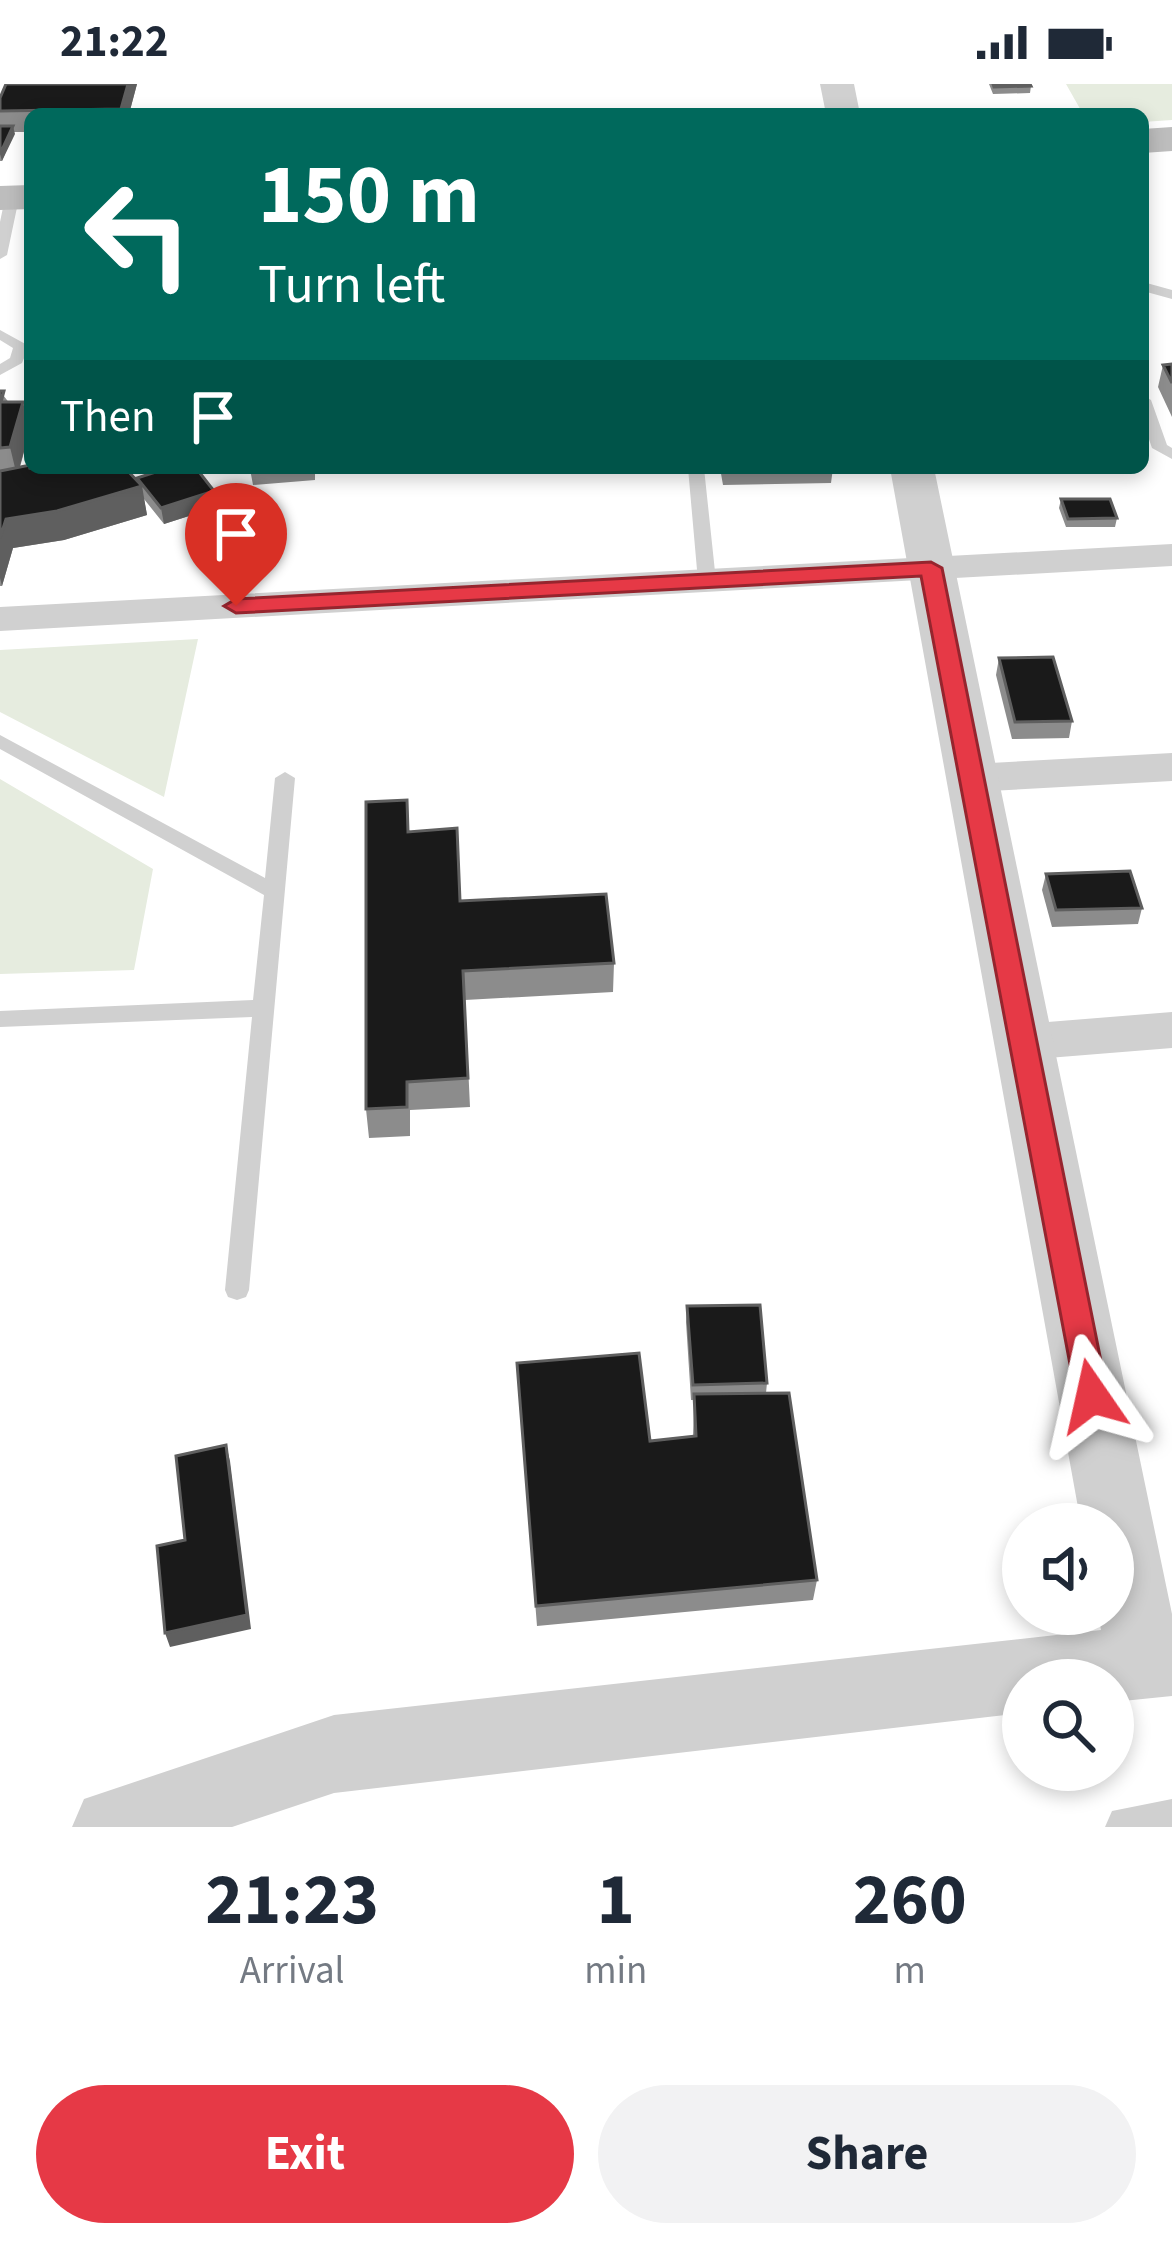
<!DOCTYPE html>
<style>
body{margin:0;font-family:"Source Sans 3",sans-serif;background:#f2f2f3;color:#1f2937;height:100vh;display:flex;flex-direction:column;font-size:45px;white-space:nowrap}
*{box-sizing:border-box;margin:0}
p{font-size:39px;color:#747a83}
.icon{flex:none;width:66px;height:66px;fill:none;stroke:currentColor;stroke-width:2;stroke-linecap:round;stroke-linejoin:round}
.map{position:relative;height:1743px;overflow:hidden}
.drawer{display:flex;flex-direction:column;background:#fff;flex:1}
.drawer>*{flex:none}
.top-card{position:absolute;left:24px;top:24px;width:1125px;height:366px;border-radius:18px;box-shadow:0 6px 18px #0003;background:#00695c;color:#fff;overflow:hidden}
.controls{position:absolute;left:1002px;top:1419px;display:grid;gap:24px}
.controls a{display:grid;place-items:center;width:132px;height:132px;border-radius:50%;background:#fff;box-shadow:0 6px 18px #0003;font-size:60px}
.pin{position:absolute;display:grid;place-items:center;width:102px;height:102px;color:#fff;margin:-123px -51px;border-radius:50% 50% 50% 0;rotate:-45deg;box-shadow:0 0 12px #0007}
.pin .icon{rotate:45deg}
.me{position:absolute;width:132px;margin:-66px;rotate:349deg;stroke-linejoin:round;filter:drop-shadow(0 0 9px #0008)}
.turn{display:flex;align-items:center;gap:42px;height:252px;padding:0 36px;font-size:54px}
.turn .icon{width:156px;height:156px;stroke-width:2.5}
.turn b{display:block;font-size:84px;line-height:102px}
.then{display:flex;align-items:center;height:114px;padding:0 36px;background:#0003;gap:24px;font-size:45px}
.eta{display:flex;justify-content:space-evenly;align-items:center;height:204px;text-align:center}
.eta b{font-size:72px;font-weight:700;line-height:84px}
.primary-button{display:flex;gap:24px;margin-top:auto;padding:24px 36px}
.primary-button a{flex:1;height:138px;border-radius:72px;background:#e63946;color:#fff;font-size:48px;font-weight:700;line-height:138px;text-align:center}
.primary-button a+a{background:#f2f2f3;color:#1f2937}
.status{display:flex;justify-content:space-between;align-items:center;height:84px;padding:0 60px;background:#fff;direction:ltr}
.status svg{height:33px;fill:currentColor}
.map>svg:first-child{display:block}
.green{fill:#e6ecdf}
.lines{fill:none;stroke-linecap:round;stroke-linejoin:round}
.service{fill:#d0d0d0;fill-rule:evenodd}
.pedestrian{fill:#d0d0d0;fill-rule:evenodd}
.minor{fill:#d0d0d0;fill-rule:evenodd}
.tertiary{fill:#d0d0d0;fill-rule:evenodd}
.secondary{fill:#bdbdbd;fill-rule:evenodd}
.wall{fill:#8c8c8c}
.shaded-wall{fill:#5f5f5f}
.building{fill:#1a1a1a;stroke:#5f5f5f;stroke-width:3}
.route{fill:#e63946;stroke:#96252e;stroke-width:3}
</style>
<div class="status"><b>21:22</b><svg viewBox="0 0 49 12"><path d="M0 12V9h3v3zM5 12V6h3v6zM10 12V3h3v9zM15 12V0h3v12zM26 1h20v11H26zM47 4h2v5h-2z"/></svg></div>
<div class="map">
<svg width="1172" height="1743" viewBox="0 0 1172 1743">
<rect width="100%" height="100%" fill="#fff"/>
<!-- green -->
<path class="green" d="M1066,0H1172V36L1143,38V30H1083Z
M198,555L164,713L0,628V566Z
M0,695L153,785L134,886L0,890Z"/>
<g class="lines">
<!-- service -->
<path class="service" d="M12,110L19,114L7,171L0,175V138L5,114Z
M1143,198L1172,206V215L1143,207Z
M0,246L29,262L22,279L0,291V280L10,274L13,264L0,256Z
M1143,311L1151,316L1167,361L1172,364V375L1152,364L1143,338Z
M688,384H704L716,497L707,502L698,497Z
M0,651L265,794L275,694L285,688L295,694L249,1206L246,1213L237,1216L228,1213L225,1206L252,933L0,943V927L253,916L264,811L0,665Z"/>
<!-- pedestrian -->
<path class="pedestrian" d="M1172,1715V1743H1105L1112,1727Z"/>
<!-- minor -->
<path class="minor" d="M1172,460V482L0,547V523Z
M1172,669V697L972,708L957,704L951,694L957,684L972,680Z
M1172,928V964L1023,976L1006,971L1000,958L1006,945L1023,940Z"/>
<!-- tertiary -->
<path class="tertiary" d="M820,0H854L860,30H826Z
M890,384H934L1172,1530V1612L1113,1618V1596H1023V1629L334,1709L232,1743H72L84,1715L334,1631L1101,1546L1098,1530H1113V1440H1081Z"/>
<!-- secondary -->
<path class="secondary" d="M1172,43V67L1143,69V45Z
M30,101V125L0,126V102Z"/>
</g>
<!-- wall -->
<path class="wall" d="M137,0L129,30H30V48H14L2,77H0V14Z
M989,0H1030L1031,2L1030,9L993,10Z
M1172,280V333L1158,303L1163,281Z
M0,307L30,346L20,383L138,399L137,394L214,407L217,423L164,440L144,415L147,431L64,456L13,464L2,502H0Z
M315,384V396L253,401L250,385Z
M720,384H833L831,399L723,401Z
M1061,415L1117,434L1115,443H1066L1059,424Z
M999,574L1072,637L1069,654L1012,655L996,591Z
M410,747L461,817L614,879L613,908L465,916L470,1023L410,1026V1052L369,1054L366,1025Z
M1046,790L1142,824L1138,840L1052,843L1042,806Z
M687,1222L767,1299L766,1309L817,1496L813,1516L537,1542L518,1301L650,1357L693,1352L694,1316H691L686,1238Z"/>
<!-- shaded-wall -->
<path class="shaded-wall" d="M128,0H137L129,30H122L121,25Z
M13,42L15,50L2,77L0,70Z
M23,318L30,346L17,392L10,363Z
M142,402L147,431L64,456L13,464L2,502L0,494V454L6,435Z
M214,407L217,423L164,440L161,424Z
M226,1361L230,1377L251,1545L170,1563L165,1549Z"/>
<!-- building -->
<path class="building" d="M6,0H128L121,25L0,27V14Z
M993,0H1030L1031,2L994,3Z
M0,42H13L0,70Z
M1172,280V299L1163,281Z
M0,307H4L1,318H23L10,363L0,364Z
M30,381V384H125L142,402L57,427L6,435L0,454V387Z
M168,384H196L214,407L161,424L137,394Z
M1061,415H1110L1117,434L1068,435Z
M1053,573L1072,637L1015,638L999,574Z
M407,716L408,748L457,744L460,817L606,810L614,879L463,887L468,994L407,998V1023L366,1025V718Z
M1130,787L1142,824L1056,826L1046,790Z
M760,1221L767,1299L693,1301L687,1222Z
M639,1269L650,1357L696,1352L694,1310L789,1309L817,1496L536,1522L517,1279Z
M226,1361L247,1531L165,1549L157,1462L185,1456L176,1372Z"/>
<!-- route -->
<path class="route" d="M931,478L942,484L1108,1312L1104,1322L1092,1326L1080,1322L1076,1312L921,492L236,529L224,522L236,515Z"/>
</svg>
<div class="controls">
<a><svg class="icon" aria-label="sound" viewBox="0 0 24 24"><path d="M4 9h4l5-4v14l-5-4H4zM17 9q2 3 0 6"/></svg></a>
<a><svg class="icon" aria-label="search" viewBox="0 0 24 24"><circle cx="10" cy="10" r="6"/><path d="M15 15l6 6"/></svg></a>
</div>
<div class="pin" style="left:236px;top:522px;background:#d93025"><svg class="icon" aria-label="arrive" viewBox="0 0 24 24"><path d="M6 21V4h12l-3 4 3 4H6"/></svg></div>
<svg class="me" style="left:1092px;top:1312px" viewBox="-20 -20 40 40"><path d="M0-17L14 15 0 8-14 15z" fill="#e63946" stroke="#fff" stroke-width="4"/></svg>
<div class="top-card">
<div class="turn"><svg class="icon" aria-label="left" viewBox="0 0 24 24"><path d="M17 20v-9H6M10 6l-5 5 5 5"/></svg><div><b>150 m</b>Turn left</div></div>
<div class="then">Then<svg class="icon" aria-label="arrive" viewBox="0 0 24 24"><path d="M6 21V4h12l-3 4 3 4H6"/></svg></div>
</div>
</div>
<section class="drawer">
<div class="eta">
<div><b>21:23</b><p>Arrival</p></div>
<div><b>1</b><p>min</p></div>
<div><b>260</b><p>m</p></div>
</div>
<div class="primary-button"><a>Exit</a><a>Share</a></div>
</section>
